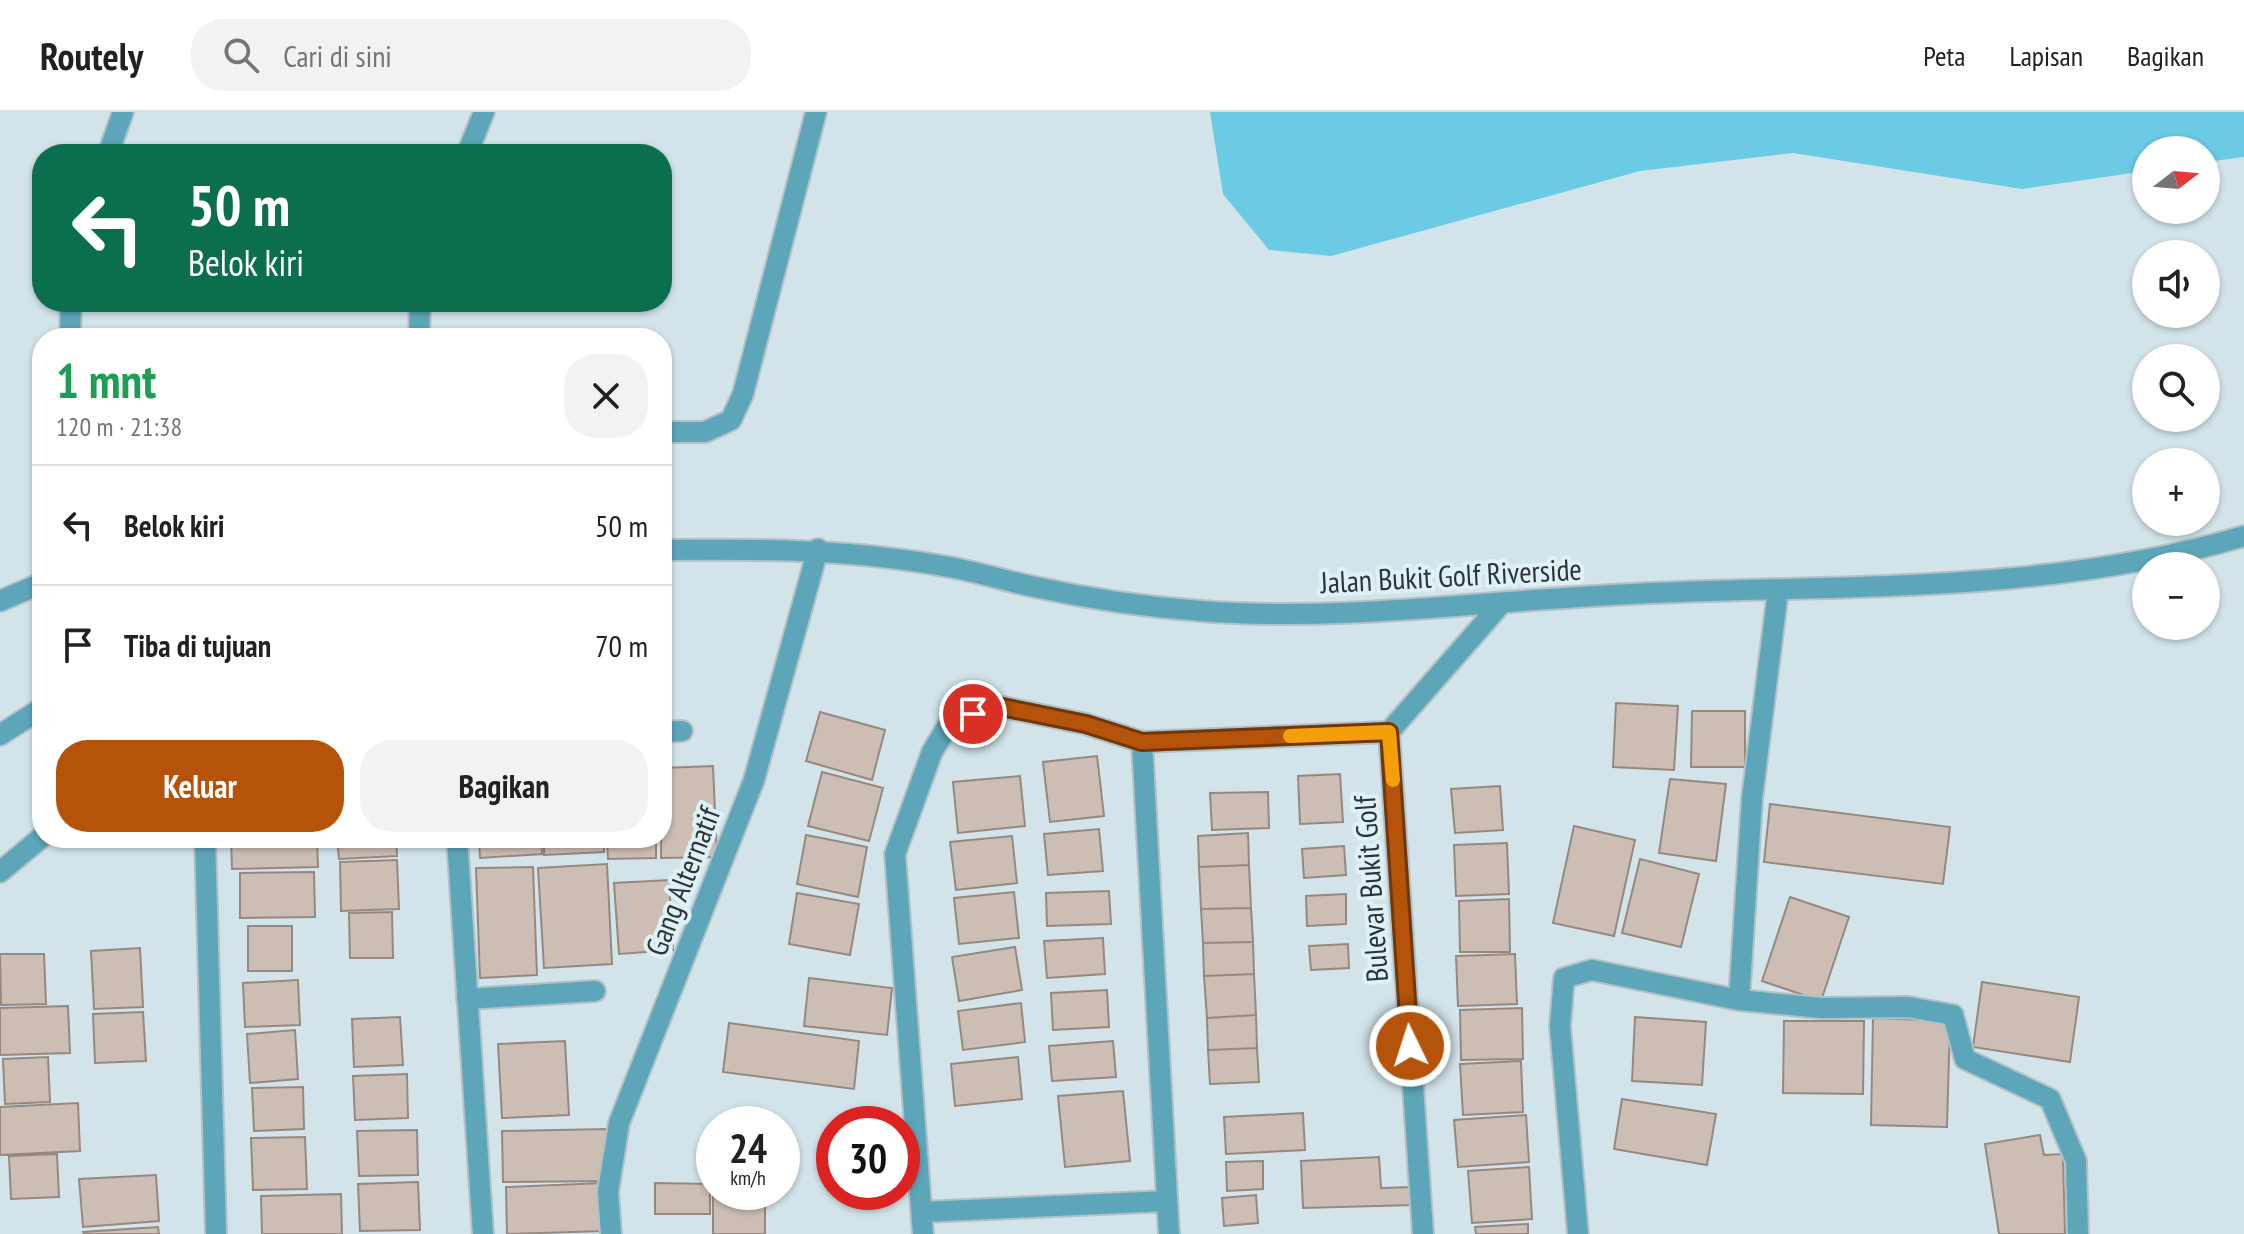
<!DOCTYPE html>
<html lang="id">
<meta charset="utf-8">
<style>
body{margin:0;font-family:"PT Sans Narrow",sans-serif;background:#f2f2f2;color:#202124;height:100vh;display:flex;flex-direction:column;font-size:30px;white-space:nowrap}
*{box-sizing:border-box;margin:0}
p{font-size:26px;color:#757577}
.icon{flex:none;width:44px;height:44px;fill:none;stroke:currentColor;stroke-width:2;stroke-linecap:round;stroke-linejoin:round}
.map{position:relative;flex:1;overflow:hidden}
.sheet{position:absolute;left:32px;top:216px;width:640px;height:520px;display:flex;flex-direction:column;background:#fff;border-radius:32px;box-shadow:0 2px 6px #0004}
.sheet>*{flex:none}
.banner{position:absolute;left:32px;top:32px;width:640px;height:168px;border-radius:32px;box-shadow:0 2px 6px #0004;background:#0b6e4f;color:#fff;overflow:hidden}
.needle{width:52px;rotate:74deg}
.controls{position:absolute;left:2132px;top:24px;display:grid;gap:16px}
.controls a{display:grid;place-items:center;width:88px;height:88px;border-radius:50%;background:#fff;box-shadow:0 2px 6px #0004;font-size:40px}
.speed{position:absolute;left:696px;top:994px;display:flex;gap:16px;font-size:40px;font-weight:700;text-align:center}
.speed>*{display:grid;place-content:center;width:104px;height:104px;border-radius:50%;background:#fff;box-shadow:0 2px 6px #0004;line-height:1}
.speed small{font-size:20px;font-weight:400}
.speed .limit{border:12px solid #d22;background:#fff;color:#111}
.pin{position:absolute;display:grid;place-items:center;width:68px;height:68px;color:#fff;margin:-34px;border:4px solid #fff;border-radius:50%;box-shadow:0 2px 8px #0007}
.me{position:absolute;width:88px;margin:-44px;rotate:356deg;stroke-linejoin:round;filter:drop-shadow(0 0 6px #0008)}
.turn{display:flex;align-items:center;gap:28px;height:168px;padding:0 24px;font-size:36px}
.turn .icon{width:104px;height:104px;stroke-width:2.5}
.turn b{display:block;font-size:56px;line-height:68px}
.round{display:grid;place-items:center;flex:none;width:84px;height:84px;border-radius:32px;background:#f2f2f2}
.headline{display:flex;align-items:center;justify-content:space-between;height:136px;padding:0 24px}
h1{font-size:48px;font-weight:700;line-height:60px;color:#1e9e55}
.button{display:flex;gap:16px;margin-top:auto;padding:16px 24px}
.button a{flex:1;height:92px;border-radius:32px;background:#b45309;color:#fff;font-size:32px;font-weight:700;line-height:92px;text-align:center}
.button a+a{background:#f2f2f2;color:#202124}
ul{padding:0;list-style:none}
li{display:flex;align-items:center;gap:24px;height:120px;padding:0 24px;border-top:2px solid #e0e0e0}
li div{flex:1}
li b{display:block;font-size:30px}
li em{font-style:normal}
header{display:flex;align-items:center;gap:48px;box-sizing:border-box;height:112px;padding:0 40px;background:#fff;border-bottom:2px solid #e0e0e0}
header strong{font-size:38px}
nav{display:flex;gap:44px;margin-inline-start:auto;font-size:28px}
.search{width:560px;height:72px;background:#f2f2f2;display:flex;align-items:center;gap:20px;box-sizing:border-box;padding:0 28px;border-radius:32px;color:#757577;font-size:30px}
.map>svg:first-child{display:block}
.green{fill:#6bcae4}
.building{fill:#cdbeb5;stroke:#968880;stroke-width:2}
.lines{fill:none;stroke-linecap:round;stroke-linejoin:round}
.street-casing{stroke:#b1c1c6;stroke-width:24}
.street{stroke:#5da6ba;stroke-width:20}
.route-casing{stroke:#753606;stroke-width:20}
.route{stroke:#b45309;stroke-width:14}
.slow{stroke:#f59e0b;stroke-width:14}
.labels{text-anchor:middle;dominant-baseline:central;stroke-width:8;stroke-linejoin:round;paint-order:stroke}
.street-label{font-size:30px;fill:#2d3436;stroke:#dff1f7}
</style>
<header>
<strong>Routely</strong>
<div class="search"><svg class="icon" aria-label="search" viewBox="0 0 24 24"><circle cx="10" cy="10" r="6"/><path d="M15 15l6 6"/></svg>Cari di sini</div>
<nav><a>Peta</a><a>Lapisan</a><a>Bagikan</a></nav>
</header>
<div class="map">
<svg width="2244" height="1122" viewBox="0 0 2244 1122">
<rect width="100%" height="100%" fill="#d2e4ea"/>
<!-- green -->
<path class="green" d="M1210,0H2244V45L2206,50V38H2146V59L2022,77L1793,41L1640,59L1331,144L1269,138L1223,82Z"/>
<!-- building -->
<path class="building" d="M1616,591L1678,594L1674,658L1613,655Z
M1692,599H1745V655H1691Z
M820,600L885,618L872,668L806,649Z
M1097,644L1104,704L1050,710L1043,650Z
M713,654L717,745L661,746L662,656Z
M822,660L883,676L869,729L808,714Z
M1340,662L1343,710L1300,712L1298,664Z
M1020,664L1025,714L958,721L953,670Z
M1670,667L1726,672L1716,749L1659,741Z
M1500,674L1503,718L1455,721L1451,677Z
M1268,680L1269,716L1212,718L1210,681Z
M1770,692L1950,715L1943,772L1764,750Z
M1574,714L1635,728L1614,824L1553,811Z
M1099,717L1103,759L1048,763L1044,722Z
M1248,721L1249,753L1199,755L1198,724Z
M806,723L867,735L858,785L797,772Z
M1012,724L1017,771L956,778L950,730Z
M231,726H317L318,755L232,757Z
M337,726H396L397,744L339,747Z
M479,726H541L542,742L480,746Z
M544,726H604V740L544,743Z
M607,726H656V746L608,747Z
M1507,731L1509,782L1456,784L1454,733Z
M1344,734L1346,763L1304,766L1302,737Z
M1640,747L1699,762L1681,835L1622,821Z
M397,748L399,797L341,799L340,750Z
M607,752L612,852L544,856L538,756Z
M1249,753L1251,796L1201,797L1199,755Z
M533,755L537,863L480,866L476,756Z
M314,760L315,805L240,806V761Z
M669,768L673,838L619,842L614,771Z
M1109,779L1111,812L1047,814L1046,781Z
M1014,780L1019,826L959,832L954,786Z
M797,781L859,792L850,843L789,832Z
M1346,782V812L1307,814L1306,784Z
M1790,785L1849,805L1821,889L1762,869Z
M1509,787L1510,840H1460L1459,789Z
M1251,796L1253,830L1203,831L1201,797Z
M392,800L393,846H350L349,801Z
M248,814H292V859H248Z
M1103,826L1105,862L1047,866L1044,829Z
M1253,830L1254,862L1204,864L1203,831Z
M1348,832L1349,856L1311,858L1309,834Z
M1015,835L1022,878L959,889L952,845Z
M140,836L143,895L94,897L91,839Z
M0,842H44L46,892L1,893Z
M1515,842L1517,892L1458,894L1456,844Z
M1254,862L1256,903L1207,906L1204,864Z
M809,866L892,876L887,923L804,914Z
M298,868L300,913L245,915L243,871Z
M1982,870L2079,885L2070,950L1973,935Z
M1107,878L1109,915L1053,918L1051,881Z
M1021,891L1025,930L963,938L958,899Z
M68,894L70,941L0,943V896Z
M1522,896L1523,947L1461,948L1460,898Z
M143,900L146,949L95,951L93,902Z
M1256,903L1257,936L1208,938L1207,906Z
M400,905L403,953L354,955L352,907Z
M1635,905L1706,910L1702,973L1632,969Z
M1873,906L1950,909L1947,1015L1871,1013Z
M1784,909H1864L1863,982L1783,981Z
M729,911L859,929L854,977L723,960Z
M295,918L298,967L250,971L247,922Z
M565,929L569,1003L502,1006L498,932Z
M1113,929L1116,965L1052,969L1049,934Z
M1257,936L1259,970L1210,972L1208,938Z
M48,945L50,990L5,992L3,947Z
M1018,945L1022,987L955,994L951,952Z
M1521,949L1523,1000L1463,1003L1460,952Z
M407,962L408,1006L355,1008L353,964Z
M303,975L304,1017L254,1019L252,976Z
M1123,979L1130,1049L1065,1055L1058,984Z
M1622,987L1716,1002L1707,1053L1614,1037Z
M78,991L80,1039L0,1043V995Z
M1303,1001L1305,1038L1226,1042L1224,1005Z
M1526,1003L1529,1050L1458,1055L1454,1008Z
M607,1017L608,1069L503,1070L502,1019Z
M417,1018L418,1063L359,1064L357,1019Z
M2040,1023L2044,1043L2063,1042L2065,1122H1999L1985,1032Z
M305,1025L307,1077L253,1078L251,1026Z
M57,1042L59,1085L11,1087L9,1044Z
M1379,1045L1381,1076L1413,1075L1414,1093L1303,1096L1301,1049Z
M1263,1049V1077L1227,1079L1226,1050Z
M1529,1055L1532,1107L1472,1111L1468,1059Z
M156,1063L159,1109L83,1115L79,1067Z
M418,1070L420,1118L360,1119L358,1072Z
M603,1071L605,1119L507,1122L506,1075Z
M655,1071L710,1072V1102H655Z
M713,1080H765V1122H713Z
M341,1082L342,1122H262L261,1084Z
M1256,1083L1258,1111L1224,1114L1222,1086Z
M1528,1112V1122H1476L1475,1115Z
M158,1115L159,1122H84L83,1120Z"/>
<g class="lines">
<!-- street casing -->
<g class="street-casing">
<path id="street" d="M108,42L123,0
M467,42L484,0
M70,226L71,190
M419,226L420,190
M662,320H705L731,308L743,282L816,0
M662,438C760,437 852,437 949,455C978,460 1006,469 1035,475C1090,487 1145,495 1201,499C1344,510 1489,488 1632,482C1836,472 2046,483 2244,424
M0,489L42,471
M662,620L682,619
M1389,620L1423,1122
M0,623L42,596
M1142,630L1169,1122
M205,726L216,1122
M457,726L483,1122
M0,760L42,725
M467,887L595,879
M1739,888L1752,687L1778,479
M922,1100L1167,1089
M611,1122L608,1080L619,1011L754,668L818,437
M923,1122L895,742L932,640L950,610L997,594L1086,612L1142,630L1389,620L1501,492
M1578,1122L1560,914L1564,866L1592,858L1739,888L1821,896L1908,895L1953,903L1965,947L2050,987L2076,1049L2078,1122"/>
</g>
<!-- street -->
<use href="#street" class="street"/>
</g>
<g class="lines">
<!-- route casing -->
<g class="route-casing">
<path id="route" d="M973,602L997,594L1086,612L1142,630L1389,620L1410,934"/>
</g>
<!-- route -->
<use href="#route" class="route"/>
<!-- slow -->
<path class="slow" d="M1290,624L1389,620L1393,668"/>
</g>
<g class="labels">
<!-- street labels -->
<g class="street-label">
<text transform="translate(1451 463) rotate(-3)">Jalan Bukit Golf Riverside</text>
<text transform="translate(682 769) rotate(-69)">Gang Alternatif</text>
<text transform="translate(1370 777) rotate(-94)">Bulevar Bukit Golf</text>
</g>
</g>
</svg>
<div class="controls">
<a><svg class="needle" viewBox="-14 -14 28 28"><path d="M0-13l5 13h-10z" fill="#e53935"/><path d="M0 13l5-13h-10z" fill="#757577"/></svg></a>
<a><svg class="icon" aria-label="sound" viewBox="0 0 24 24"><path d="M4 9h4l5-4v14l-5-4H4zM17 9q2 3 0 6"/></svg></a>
<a><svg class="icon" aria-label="search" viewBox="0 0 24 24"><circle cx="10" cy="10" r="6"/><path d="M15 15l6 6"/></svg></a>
<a>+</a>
<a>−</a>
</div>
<div class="speed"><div>24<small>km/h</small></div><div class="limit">30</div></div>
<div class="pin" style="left:973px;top:602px;background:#d93025"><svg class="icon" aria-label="arrive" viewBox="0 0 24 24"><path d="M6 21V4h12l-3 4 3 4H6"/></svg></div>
<svg class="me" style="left:1410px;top:934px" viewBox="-20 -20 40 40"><circle r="17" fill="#b45309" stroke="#fff" stroke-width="3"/><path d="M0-11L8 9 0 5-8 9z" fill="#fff"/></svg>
<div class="banner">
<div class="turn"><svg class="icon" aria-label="left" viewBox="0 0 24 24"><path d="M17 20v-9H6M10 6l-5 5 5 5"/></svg><div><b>50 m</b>Belok kiri</div></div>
</div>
<section class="sheet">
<div class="headline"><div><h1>1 mnt</h1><p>120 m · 21:38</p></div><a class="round"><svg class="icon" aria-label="close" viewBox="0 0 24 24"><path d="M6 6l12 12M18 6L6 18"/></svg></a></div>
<ul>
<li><svg class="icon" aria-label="left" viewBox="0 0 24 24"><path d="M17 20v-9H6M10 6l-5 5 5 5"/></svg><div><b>Belok kiri</b></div><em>50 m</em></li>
<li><svg class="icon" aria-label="arrive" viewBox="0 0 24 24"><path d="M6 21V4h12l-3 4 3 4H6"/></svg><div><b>Tiba di tujuan</b></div><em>70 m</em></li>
</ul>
<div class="button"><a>Keluar</a><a>Bagikan</a></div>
</section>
</div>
